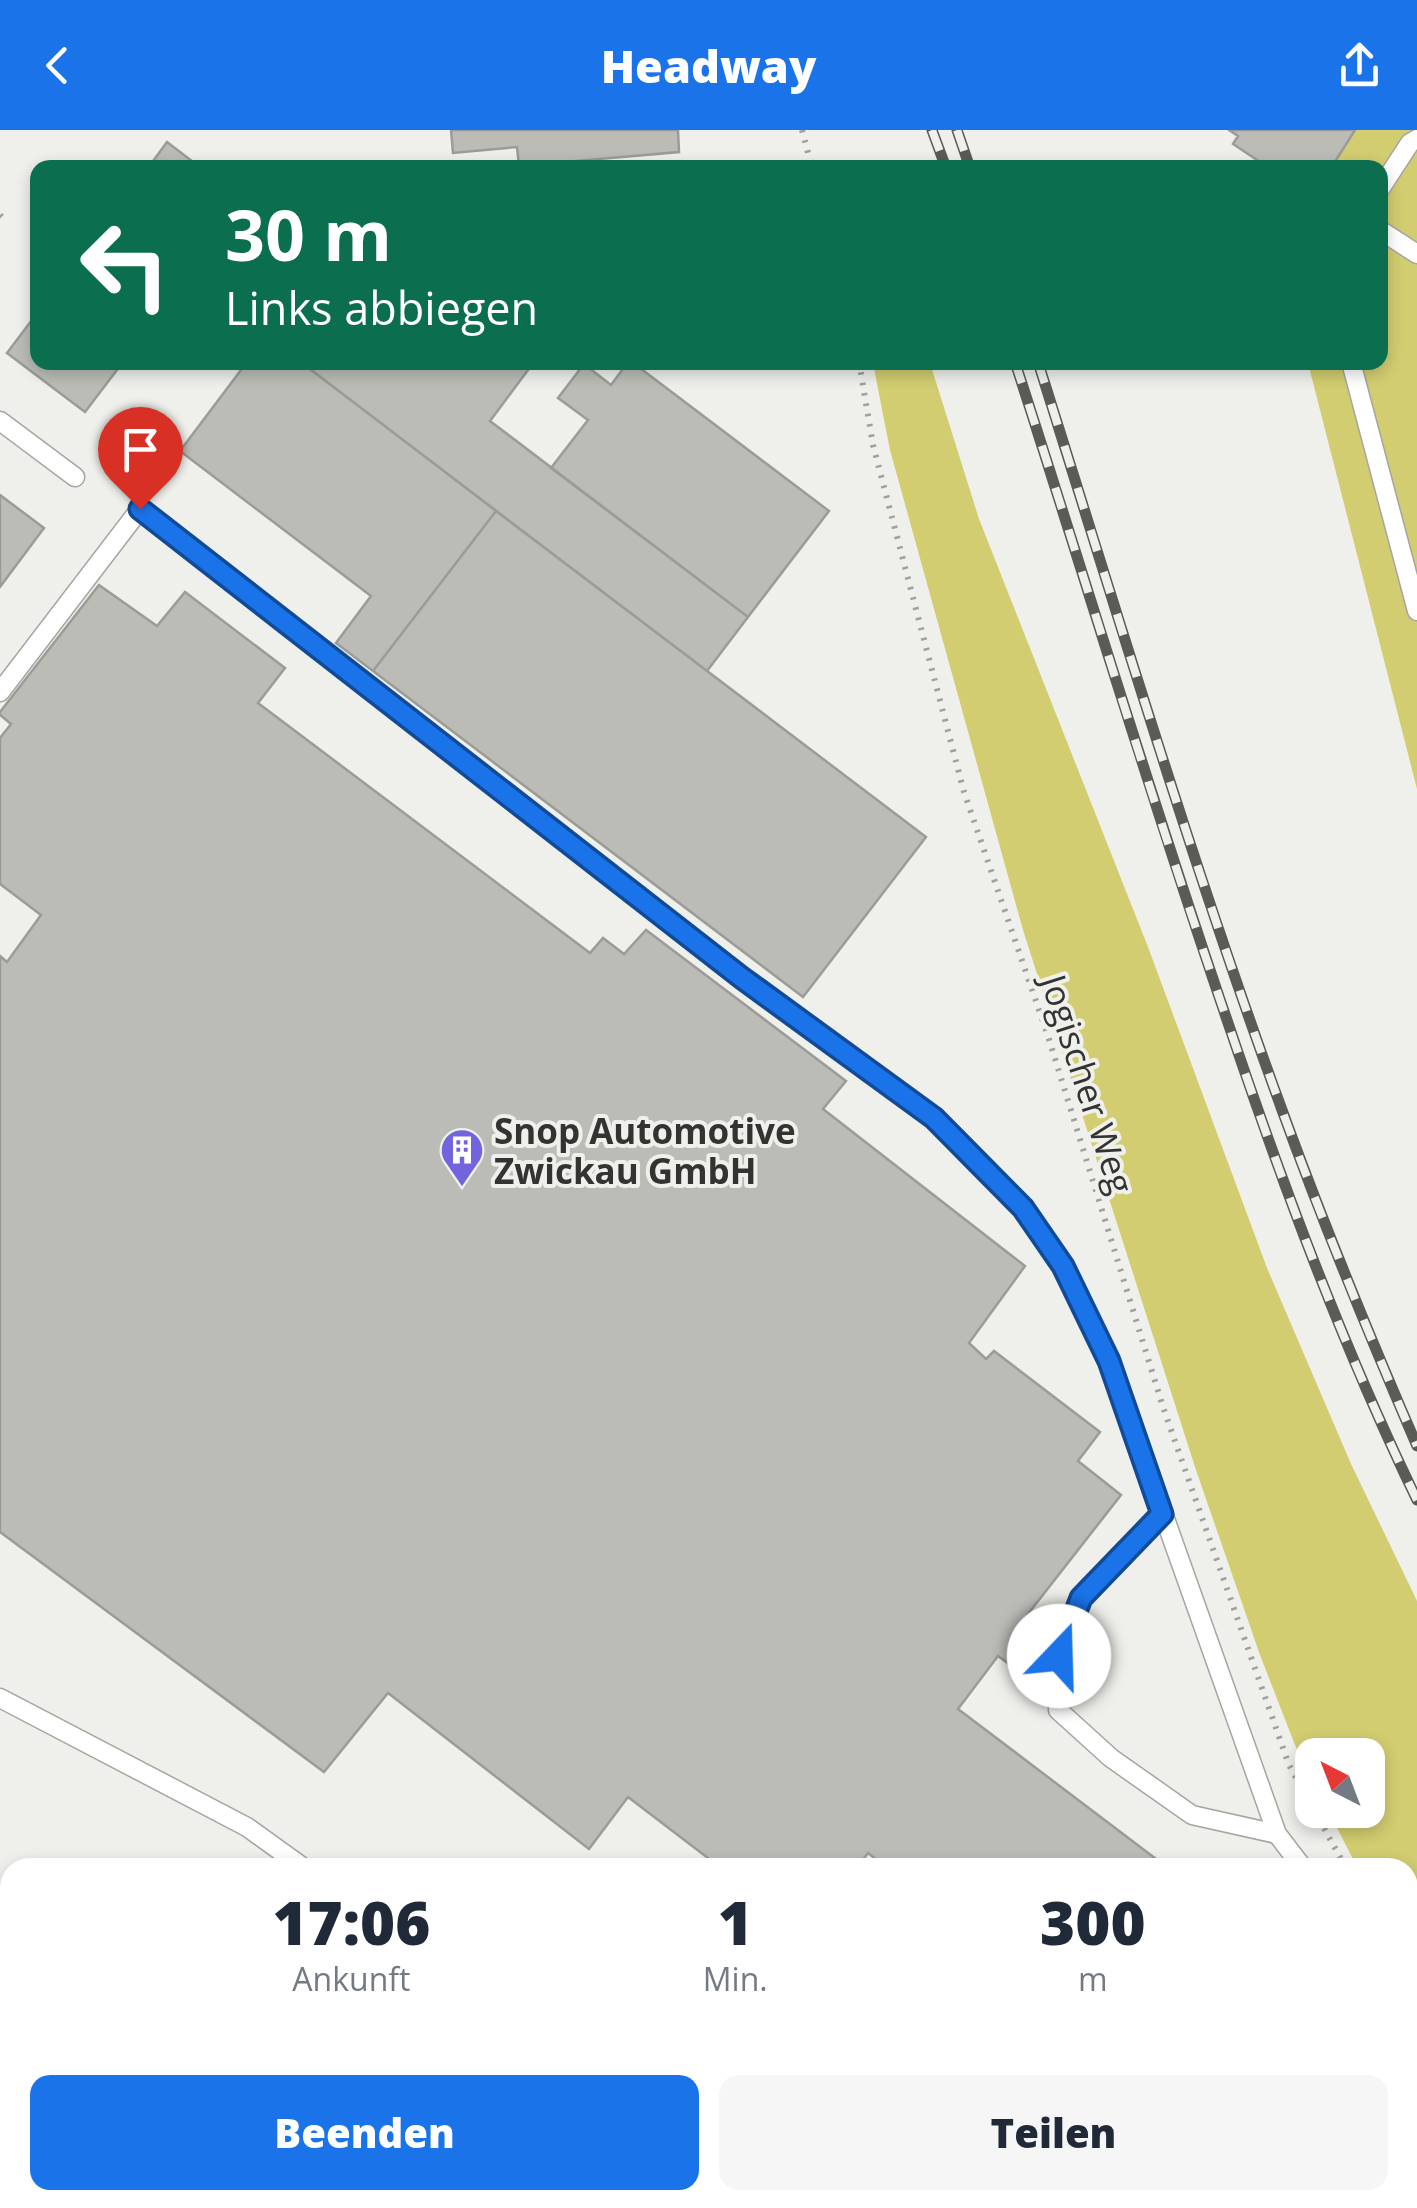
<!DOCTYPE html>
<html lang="de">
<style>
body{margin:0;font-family:"Open Sans",sans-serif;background:#f6f6f7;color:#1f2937;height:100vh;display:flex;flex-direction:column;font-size:38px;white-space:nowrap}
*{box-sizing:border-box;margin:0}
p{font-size:32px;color:#747a83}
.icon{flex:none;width:55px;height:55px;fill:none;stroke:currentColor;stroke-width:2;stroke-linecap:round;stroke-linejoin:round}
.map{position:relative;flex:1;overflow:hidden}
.sheet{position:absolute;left:0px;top:1728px;width:1418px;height:352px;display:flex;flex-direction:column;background:#fff;border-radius:30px 30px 0 0;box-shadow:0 5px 15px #0003}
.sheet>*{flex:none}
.banner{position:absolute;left:30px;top:30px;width:1358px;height:210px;border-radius:20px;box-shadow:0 5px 15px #0003;background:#0b6e4f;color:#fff;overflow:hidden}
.needle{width:65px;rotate:318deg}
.tools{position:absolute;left:1295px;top:1608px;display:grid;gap:20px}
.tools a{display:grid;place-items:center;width:90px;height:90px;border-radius:20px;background:#fff;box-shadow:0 5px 15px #0003;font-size:50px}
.pin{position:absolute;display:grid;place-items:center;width:85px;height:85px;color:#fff;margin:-102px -42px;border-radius:50% 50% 50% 0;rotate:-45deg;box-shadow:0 0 10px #0007}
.pin .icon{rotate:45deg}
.me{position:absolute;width:110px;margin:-55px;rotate:21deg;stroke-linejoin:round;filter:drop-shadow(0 0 8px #0008)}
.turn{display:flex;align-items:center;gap:35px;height:210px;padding:0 30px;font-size:45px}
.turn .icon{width:130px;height:130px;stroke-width:2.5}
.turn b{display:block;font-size:70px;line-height:85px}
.eta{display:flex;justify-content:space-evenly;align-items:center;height:170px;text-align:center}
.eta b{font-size:60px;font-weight:800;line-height:70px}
.button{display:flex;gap:20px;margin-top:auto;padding:20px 30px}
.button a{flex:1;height:115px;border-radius:20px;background:#1a73e8;color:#fff;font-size:40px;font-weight:800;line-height:115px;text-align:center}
.button a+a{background:#f6f6f7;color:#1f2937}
header{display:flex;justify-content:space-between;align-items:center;height:130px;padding:0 30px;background:#1a73e8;color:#fff;font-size:45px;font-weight:800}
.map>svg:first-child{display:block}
.green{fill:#d2cd70}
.building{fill:#bcbcb7;stroke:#9b9b97;stroke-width:2.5}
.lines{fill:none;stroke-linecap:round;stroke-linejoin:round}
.lane-casing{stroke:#a5a5a1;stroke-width:21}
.street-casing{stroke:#a5a5a1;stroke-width:36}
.path{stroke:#a0a09c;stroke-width:6;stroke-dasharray:2.5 8;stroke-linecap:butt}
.lane{stroke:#fff;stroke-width:18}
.street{stroke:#fff;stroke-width:32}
.rail-casing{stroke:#5a5a57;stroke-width:11}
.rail{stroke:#efefeb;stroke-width:8;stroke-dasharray:22;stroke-linecap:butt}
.route-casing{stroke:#114b97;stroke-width:25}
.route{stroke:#1a73e8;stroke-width:18}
.labels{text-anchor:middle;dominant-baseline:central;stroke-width:8;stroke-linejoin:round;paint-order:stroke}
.street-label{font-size:35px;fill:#333331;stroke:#efefeb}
.poi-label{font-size:35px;font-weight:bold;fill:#333331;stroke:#efefeb;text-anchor:start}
</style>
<header><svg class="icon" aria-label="back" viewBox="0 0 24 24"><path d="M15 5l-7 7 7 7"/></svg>Headway<svg class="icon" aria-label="share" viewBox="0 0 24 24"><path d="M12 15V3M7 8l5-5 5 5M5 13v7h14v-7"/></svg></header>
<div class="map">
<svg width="1417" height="2078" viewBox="0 0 1417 2078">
<rect width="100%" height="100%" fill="#efefeb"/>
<!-- green -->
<path class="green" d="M1355,0H1417V659L1308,233L1380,232V38L1331,37Z
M873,233H930L979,389L1148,817L1267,1138L1351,1334L1417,1471V1846L1408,1829V1738L1357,1737L1328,1680H1368V1625H1312V1650L1295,1615L1260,1525L1196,1340L1023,800L890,320Z"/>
<!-- building -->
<path class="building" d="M451,0H678L679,22L519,36L517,17L453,23Z
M1229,0H1355L1331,38H1269L1233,14L1238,6Z
M167,12L201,38H148Z
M38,182V232H123L85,282L7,223Z
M247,232H301L496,381L373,541L336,513L371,466L180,321Z
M310,232H534L490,291L748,487L707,541L307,237Z
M628,232H632L829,381L748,487L551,338L588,290L558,268L584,234L611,255Z
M0,365L44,398L0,457Z
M496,381L926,707L803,867L373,541Z
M99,455L157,496L185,462L285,538L258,573L590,823L603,808L624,824L646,800L846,951L823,979L1025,1136L969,1213L986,1229L994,1221L1100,1302L1078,1331L1121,1365L1017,1498L1029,1508L1038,1499L1046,1506L1039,1515L1044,1523L1045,1530L1041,1538L1033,1544L1024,1545L998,1526L958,1579L1168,1738H887L868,1723L857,1738H721L628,1667L589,1719L388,1563L324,1642L0,1402V826L7,832L41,785L0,754V608L11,594L0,585V582Z
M1408,1942L1417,1960V2040L1408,2052Z
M1283,2070H1394L1387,2078H1296Z"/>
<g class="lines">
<!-- lane casing -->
<g class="lane-casing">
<path id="lane" d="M1380,59L1410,13L1417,9
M1380,100L1417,124
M1351,232L1417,481
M0,291L75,347
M0,562L140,379L742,849L934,989L1023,1078L1063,1136L1109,1231L1277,1704L1303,1738
M1163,1384L1081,1468L1059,1525L1058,1580L1111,1628L1192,1685L1277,1704
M0,1568L247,1697L304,1738
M1408,1889L1417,1905
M0,1920H10"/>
</g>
<!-- street casing -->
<g class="street-casing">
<path id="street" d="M456,2070V2078"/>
</g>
<!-- path -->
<path class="path" d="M802,0L812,38
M0,85L4,89
M859,232L873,315L964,662L1048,906L1163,1277L1289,1635L1312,1677
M1314,1680L1346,1738
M1408,1848L1416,1864"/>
<!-- lane -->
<use href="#lane" class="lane"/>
<!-- street -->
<use href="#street" class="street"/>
<!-- rail casing -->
<g class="rail-casing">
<path id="rail" d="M932,0L946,38
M957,0L970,38
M1015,232C1086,451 1152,672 1227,890C1282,1053 1342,1215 1417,1370
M1038,232C1117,482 1192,734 1282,980C1323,1093 1369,1205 1417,1316"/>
</g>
<!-- rail -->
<use href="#rail" class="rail"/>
</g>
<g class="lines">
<!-- route casing -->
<g class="route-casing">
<path id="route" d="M140,379L742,848L934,988L1023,1078L1063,1136L1109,1231L1162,1384L1081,1468L1059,1526"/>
</g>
<!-- route -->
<use href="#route" class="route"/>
</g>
<!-- icons -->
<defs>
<g id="building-pin" transform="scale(2.25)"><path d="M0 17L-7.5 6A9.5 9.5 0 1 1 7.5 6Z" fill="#7264de" stroke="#efefeb"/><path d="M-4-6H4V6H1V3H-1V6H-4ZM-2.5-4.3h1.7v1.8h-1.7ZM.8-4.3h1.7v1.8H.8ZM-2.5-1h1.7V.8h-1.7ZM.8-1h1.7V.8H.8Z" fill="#fff"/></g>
</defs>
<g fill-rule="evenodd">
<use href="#building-pin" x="462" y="1020"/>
</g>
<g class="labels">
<!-- street labels -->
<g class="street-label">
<text transform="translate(1088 954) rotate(72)">Jogischer Weg</text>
</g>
<!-- poi labels -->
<g class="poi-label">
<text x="494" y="1000">Snop Automotive<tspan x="494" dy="40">Zwickau GmbH</tspan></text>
</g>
</g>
</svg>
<div class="tools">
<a><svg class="needle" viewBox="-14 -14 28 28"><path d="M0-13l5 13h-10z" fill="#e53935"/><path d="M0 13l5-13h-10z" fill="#747a83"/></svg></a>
</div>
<div class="pin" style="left:140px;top:379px;background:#d93025"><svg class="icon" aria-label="arrive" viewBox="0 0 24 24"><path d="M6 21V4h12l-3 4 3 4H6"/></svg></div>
<svg class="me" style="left:1059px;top:1526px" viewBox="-20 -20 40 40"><circle r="19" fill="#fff"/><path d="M0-13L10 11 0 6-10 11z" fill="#1a73e8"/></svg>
<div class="banner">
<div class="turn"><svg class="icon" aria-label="left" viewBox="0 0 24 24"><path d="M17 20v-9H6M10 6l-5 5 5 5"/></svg><div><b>30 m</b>Links abbiegen</div></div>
</div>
<section class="sheet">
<div class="eta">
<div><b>17:06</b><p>Ankunft</p></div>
<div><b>1</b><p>Min.</p></div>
<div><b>300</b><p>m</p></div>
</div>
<div class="button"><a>Beenden</a><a>Teilen</a></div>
</section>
</div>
